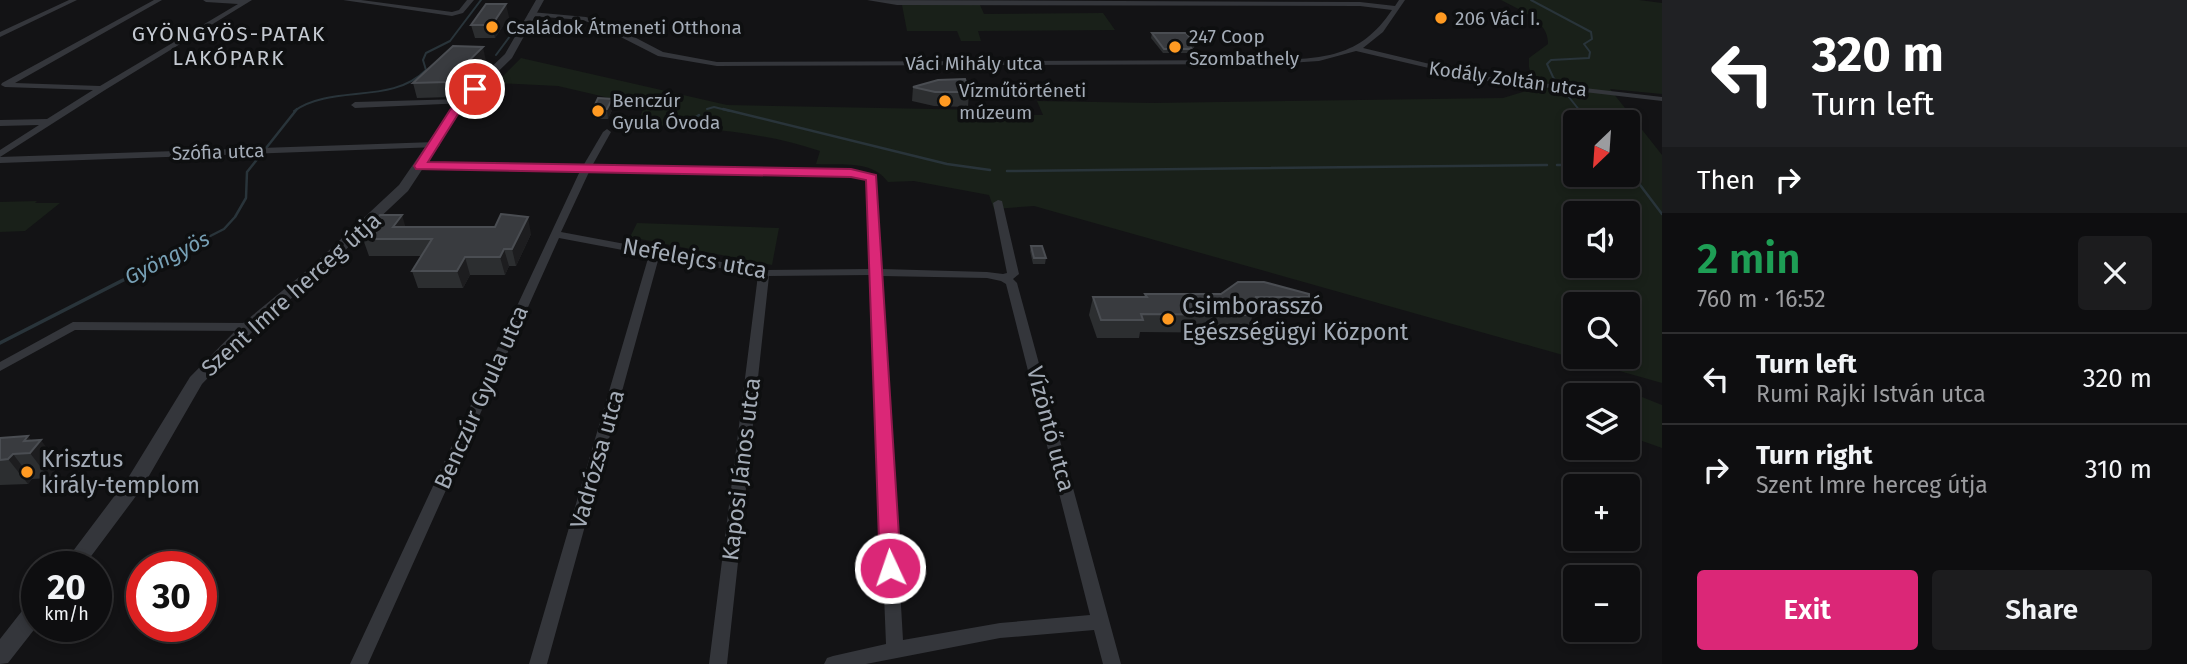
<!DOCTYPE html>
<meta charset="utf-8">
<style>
body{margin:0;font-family:"Fira Sans",sans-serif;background:#1c1c1e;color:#f1f3f6;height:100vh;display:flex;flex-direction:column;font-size:26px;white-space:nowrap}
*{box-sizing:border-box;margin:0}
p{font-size:23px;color:#9b9c9f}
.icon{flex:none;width:38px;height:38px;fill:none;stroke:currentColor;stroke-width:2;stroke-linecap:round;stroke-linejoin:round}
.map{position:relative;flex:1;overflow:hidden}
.side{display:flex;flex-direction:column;background:#0e0e10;width:525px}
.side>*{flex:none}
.guide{background:#202124;color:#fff;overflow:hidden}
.needle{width:46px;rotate:205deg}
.buttons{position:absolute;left:1563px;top:110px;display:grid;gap:14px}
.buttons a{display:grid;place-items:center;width:77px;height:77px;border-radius:7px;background:#0e0e10;box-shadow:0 4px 10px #0003,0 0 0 2px #2e2e30;font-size:35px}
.speed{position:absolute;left:21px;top:551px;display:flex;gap:14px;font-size:35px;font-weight:700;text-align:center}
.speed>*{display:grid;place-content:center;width:91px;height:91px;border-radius:50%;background:#0e0e10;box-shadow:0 4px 10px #0003,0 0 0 2px #2e2e30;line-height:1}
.speed small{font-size:18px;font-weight:400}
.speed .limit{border:10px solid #d22;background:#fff;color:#111}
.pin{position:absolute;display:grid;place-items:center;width:60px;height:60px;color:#fff;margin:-30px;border:4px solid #fff;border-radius:50%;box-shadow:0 2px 7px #0007}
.me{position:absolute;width:77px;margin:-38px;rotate:357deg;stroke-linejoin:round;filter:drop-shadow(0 0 5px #0008)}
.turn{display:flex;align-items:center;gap:24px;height:147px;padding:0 35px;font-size:32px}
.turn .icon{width:91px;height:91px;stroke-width:2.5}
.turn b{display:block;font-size:49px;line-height:60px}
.then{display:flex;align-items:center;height:66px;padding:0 35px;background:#0003;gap:14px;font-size:26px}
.round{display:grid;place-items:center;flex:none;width:74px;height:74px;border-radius:7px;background:#1c1c1e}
.head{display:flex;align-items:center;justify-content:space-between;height:119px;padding:0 35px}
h1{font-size:42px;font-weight:600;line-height:52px;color:#1e9e55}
.cta{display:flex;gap:14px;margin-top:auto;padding:14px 35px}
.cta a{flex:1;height:80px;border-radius:7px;background:#db2777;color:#fff;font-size:28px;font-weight:600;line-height:80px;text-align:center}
.cta a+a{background:#1c1c1e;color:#f1f3f6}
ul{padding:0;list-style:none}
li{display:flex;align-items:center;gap:21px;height:91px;padding:0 35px;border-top:2px solid #2e2e30}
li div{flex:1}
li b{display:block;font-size:26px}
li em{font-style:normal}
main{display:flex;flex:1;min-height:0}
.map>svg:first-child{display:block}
.green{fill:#192019;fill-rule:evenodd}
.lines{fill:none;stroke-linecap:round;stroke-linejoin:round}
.stream-far2{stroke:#29343a;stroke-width:2}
.stream-far1{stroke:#29343a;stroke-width:2.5}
.stream{stroke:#29343a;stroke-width:3.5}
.minor{fill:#34363b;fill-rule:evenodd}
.tertiary{fill:#34363b;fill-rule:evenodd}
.wall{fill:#2c2e30}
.shaded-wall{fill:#1d1d1f}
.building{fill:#393b3f;stroke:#4a4d52;stroke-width:2}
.route{fill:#db2777;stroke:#8e194d;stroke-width:2}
.poi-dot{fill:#ff9a22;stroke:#0e0f10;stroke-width:2.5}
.labels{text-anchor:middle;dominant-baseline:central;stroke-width:7;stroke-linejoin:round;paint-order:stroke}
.far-poi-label{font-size:19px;fill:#a4acb7;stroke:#0e0f10;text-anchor:start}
.far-street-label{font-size:19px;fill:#a4acb7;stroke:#0e0f10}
.far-neighbourhood-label{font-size:21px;letter-spacing:2px;fill:#c5cad2;stroke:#0e0f10}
.far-water-label{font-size:21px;font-style:italic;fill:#77a0b5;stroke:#0e0f10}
.street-label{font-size:23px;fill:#a4acb7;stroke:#0e0f10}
.poi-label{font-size:23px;fill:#a4acb7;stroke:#0e0f10;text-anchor:start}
</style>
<main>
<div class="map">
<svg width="1662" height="664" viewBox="0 0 1662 664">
<rect width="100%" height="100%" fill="#131315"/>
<!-- green -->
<path class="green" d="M1501,0H1639L1662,3V94L1610,89L1662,155V383L1034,206L994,209L989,195L914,181L888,182C873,160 841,165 816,164L820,151C761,131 700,128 638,124L644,106L558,86L496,83L521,58L727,105L986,110L989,115H1043L1037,101L1153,103L1503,98L1526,91L1534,86L1529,67V58L1548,44C1549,20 1519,10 1501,0ZM1575,122H1628V175H1575ZM1575,214H1628V266H1575ZM1575,304H1628V357H1575Z
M902,5H980L984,14L1103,13L1115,30L978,31L981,41H961L957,31H907Z
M37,201L35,203H60L25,231L0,232V202Z
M637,223L779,228L772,265L630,237Z
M1608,393L1637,395L1662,405V448L1628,436V396L1602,395Z"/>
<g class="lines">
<!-- stream-far2 -->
<path class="stream-far2" d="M1531,0L1591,32L1592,39L1584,44L1590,52L1589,58L1551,60L1547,64L1553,77L1580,111
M496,55L516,28
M707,109L714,107L730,111
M294,111C332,84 392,105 426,70L423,60L426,53L450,41L481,0"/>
<!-- stream-far1 -->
<path class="stream-far1" d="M723,109L947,164L990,170
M1579,109L1589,122
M690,121L699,115
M1557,165H1575
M1628,169L1662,214
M1007,171L1547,165
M179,252L224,229L235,217L246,198L247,172L297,109"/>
<!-- stream -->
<path class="stream" d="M0,343L182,250"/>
<!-- minor -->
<path class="minor" d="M69,0H77L0,37V32Z
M154,0H162L15,83L100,86L238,4L206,2L203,0H252L105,90L0,157V150L39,125L0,126V120L47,119L93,90L5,87L1,85L2,83Z
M343,0H361L452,12L459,10L467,0H474L463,13L452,16Z
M867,0L1360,2L1395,6L1399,0H1405L1383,32L1363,48L1480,76L1662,97V101L1480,80L1356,51L1319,61L1273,64L717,66L658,56L609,31L583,20L531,16L528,14L531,12L586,17L615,27L663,52L717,62L1260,60C1317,59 1358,61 1392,10L1360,6L897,5Z
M462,99H465V103L355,108L351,105L355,102Z
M607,129L611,132L592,166L851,170L875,175L882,269L987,272L1003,274L1007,273L993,203L998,200L1002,201L1019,274L1013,279L1017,283L1121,664H1103L1094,630L1000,638L866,664H824L827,658L833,656L886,644L871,275L769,276L727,664H709L758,275L659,257L547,664H529L649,255L559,238L368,664H350L580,171L420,169L415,166L420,163L583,166L603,132ZM589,172L851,176L867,179L871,269L764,270L561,232ZM882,276L987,278L1001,281L1006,284L1090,615L1000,623L903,640Z
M435,142L440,145L438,147L0,163V157Z
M73,322L248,323L254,327L248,331L75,330L0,371V362Z"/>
<!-- tertiary -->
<path class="tertiary" d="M536,0H544L512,58L466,103L408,191L320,274L254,330L202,384L142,488L83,567H61L128,478L190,377L242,324L310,268L399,185L458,99L505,54Z
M37,600V626L8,663L0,664V639L29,602Z"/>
</g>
<!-- wall -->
<path class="wall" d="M509,17L495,38H475L471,25Z
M1152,33L1195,43L1194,48H1192L1191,53H1163L1151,38Z
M486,61L451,97L417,98L413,83Z
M913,87L969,92L968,107L934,106L912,101Z
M612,99L613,108L608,119H595L593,109Z
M406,227L531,234L516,266H509L505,275H470L463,288H418L412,271L422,256H369L363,239Z
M1031,246L1046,258L1045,264H1033L1030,251Z
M1145,294L1309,297L1302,315H1253L1246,333L1140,332L1139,338H1097L1089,315L1093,297H1144Z
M0,438L32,441L59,465L49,478L32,479L28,484L0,485Z"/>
<!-- shaded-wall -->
<path class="shaded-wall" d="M506,4L509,17L495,38L492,25Z
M483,47L486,61L451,97L447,82Z
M612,99L613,108L608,119L607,109Z
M402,215L407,232L393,227Z
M528,217L531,234L516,266L512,249Z
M504,249L509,266L505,275L500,257Z
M465,257L470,275L463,288L457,271Z
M28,436L36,446L41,440L59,465L49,478L30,453L24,441Z
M13,454L32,479L28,484L8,459Z"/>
<!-- building -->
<path class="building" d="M486,4H506L492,25H471Z
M1152,33H1186L1195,43H1188L1192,49H1164Z
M453,46L483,47L447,82L413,83Z
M965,79L969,92H935L913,87L938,80Z
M598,98L612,99L607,109H593Z
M501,214L528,217L512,249H504L500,257H465L457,271H412L432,239H363L380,215H402L393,227H495Z
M1031,246H1042L1046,258H1034Z
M1238,282H1264L1309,294V297H1256L1257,301H1245L1252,315L1141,314L1143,320H1101L1093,297H1147L1145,294H1221Z
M28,436L24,441L41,440L30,453L13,454L8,459L0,460V438Z"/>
<!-- route -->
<path class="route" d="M471,86L480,89L458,114L428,162L851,169L876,175L901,568L898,574L890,577L883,574L880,568L866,180L851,177L416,169L414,166L450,110Z"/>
<!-- markers -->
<g class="poi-dot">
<circle cx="1441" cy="18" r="7"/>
<circle cx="492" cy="27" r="7"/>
<circle cx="1175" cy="47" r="7"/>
<circle cx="945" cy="101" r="7"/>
<circle cx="598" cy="111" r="7"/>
<circle cx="1168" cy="319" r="7"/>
<circle cx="27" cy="472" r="7"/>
</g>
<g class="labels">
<!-- far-poi labels -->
<g class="far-poi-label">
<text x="1455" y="18">206 Váci I.</text>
<text x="506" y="27">Családok Átmeneti Otthona</text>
<text x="1189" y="36">247 Coop<tspan x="1189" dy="22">Szombathely</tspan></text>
<text x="959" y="90">Vízműtörténeti<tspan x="959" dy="22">múzeum</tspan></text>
<text x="612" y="100">Benczúr<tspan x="612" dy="22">Gyula Óvoda</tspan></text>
</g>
<!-- far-street labels -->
<g class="far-street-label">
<text x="974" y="63">Váci Mihály utca</text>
<text transform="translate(1508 79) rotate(8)">Kodály Zoltán utca</text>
<text transform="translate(218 152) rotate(-2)">Szófia utca</text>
</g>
<!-- far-neighbourhood labels -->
<g class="far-neighbourhood-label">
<text x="229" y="34">GYÖNGYÖS-PATAK<tspan x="229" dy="24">LAKÓPARK</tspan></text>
</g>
<!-- far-water labels -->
<g class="far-water-label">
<text transform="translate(167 258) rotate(-27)">Gyöngyös</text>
</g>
<!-- street labels -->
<g class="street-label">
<text transform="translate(695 258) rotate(10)">Nefelejcs utca</text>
<text transform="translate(291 294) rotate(-42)">Szent Imre herceg útja</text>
<text transform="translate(481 397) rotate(-66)">Benczúr Gyula utca</text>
<text transform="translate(1051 429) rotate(75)">Vízöntő utca</text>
<text transform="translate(597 459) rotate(-74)">Vadrózsa utca</text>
<text transform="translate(741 469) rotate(-83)">Kaposi János utca</text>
</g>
<!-- poi labels -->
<g class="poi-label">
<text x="1182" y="306">Csimborasszó<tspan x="1182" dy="26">Egészségügyi Központ</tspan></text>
<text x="41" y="459">Krisztus<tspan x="41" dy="26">király-templom</tspan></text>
</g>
</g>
</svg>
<div class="buttons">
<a><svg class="needle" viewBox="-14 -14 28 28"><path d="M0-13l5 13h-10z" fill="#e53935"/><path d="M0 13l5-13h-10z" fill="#9b9c9f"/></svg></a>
<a><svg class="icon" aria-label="sound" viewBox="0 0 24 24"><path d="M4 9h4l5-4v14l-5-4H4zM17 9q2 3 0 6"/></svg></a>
<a><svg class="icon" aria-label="search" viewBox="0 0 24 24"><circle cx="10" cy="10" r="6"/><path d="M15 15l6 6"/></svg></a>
<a><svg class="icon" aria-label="layers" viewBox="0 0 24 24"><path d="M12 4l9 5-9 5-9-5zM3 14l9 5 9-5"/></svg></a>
<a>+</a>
<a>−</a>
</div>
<div class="speed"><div>20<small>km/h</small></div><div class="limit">30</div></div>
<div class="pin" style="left:475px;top:89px;background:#d93025"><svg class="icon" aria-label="arrive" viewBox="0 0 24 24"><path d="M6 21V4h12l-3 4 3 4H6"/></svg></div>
<svg class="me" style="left:890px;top:568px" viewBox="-20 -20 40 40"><circle r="17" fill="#db2777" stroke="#fff" stroke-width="3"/><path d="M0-11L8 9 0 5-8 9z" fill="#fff"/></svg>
</div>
<section class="side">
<div class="guide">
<div class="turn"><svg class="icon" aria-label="left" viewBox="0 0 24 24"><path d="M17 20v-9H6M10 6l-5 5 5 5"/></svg><div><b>320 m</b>Turn left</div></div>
<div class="then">Then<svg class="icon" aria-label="right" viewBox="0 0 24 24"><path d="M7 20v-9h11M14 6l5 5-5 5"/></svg></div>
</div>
<div class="head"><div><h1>2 min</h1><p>760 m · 16:52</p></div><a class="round"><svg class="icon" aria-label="close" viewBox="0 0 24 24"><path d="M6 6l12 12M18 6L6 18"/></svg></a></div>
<ul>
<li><svg class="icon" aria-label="left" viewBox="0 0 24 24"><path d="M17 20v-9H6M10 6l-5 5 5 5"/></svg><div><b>Turn left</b><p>Rumi Rajki István utca</p></div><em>320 m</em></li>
<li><svg class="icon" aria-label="right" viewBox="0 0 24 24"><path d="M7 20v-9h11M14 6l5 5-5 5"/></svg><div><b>Turn right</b><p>Szent Imre herceg útja</p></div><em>310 m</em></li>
</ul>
<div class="cta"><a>Exit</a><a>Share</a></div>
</section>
</main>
